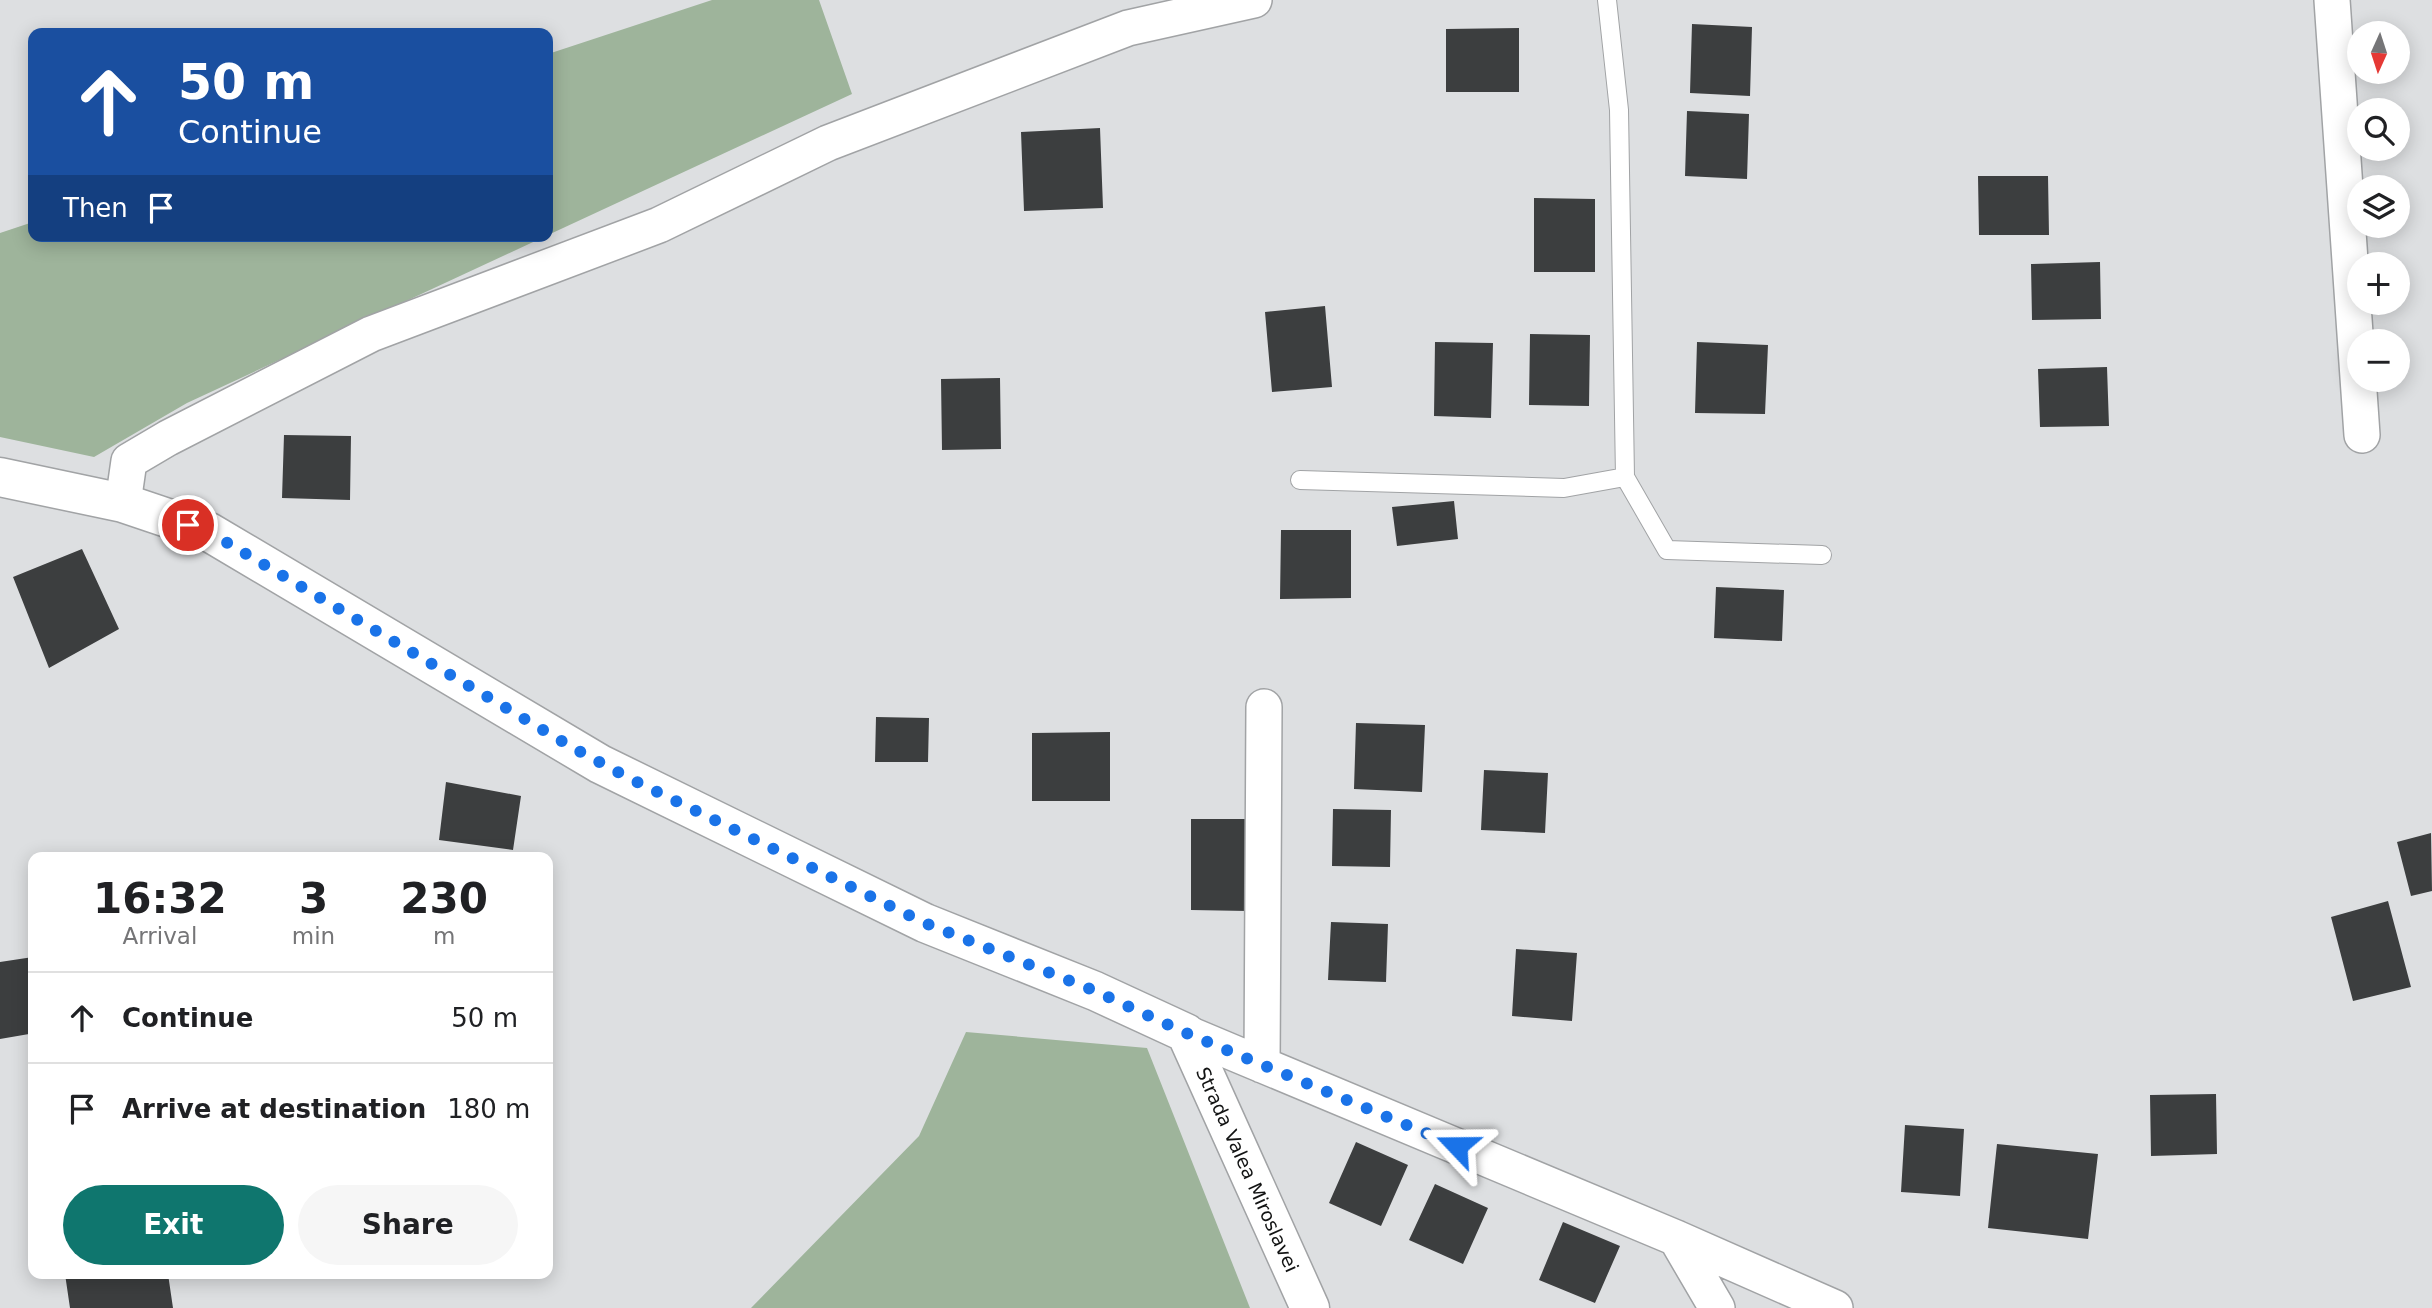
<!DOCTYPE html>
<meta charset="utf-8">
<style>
body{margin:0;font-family:"DejaVu Sans",sans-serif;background:#f6f6f6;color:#202124;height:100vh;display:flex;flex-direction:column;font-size:26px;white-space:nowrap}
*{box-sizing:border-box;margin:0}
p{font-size:23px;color:#757577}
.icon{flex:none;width:38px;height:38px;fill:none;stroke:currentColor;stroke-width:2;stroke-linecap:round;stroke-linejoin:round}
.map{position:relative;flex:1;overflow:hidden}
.panel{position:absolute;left:28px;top:852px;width:525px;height:427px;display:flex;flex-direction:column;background:#fff;border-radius:14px;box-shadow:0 4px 18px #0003}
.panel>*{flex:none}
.guide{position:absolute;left:28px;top:28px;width:525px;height:214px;border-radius:14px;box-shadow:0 4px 18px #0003;background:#1a4fa0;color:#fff;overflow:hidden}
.needle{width:46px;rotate:183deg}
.fabs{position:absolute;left:2347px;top:21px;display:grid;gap:14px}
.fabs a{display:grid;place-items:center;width:63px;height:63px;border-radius:50%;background:#fff;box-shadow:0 4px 18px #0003;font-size:35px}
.pin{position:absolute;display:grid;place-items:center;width:60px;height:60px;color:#fff;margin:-30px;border:4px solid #fff;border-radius:50%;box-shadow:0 2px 7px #0007}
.me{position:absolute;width:77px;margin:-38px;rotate:293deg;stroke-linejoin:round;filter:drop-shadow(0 0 5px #0008)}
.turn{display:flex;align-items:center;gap:24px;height:147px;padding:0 35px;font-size:32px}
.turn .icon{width:91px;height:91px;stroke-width:2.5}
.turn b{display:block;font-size:49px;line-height:60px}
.then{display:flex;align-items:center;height:66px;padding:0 35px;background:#0003;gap:14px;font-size:26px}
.eta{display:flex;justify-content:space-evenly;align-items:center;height:119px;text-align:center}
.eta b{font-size:42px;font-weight:600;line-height:49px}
.action{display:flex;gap:14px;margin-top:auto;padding:14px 35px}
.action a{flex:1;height:80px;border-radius:42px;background:#0f766e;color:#fff;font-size:28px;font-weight:600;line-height:80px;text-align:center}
.action a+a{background:#f6f6f6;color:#202124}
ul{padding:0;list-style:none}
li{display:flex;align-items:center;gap:21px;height:91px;padding:0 35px;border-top:2px solid #e0e0e0}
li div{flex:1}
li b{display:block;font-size:26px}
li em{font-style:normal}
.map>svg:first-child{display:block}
.green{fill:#9eb49b}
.building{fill:#3c3e3f}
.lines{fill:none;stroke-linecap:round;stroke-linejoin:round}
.lane-casing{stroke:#a1a3a5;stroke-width:20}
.street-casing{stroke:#a1a3a5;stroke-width:38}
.secondary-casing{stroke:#a1a3a5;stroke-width:41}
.lane{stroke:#fff;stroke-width:18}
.street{stroke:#fff;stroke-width:35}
.secondary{stroke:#fff;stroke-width:38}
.route{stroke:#1a73e8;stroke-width:12;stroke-dasharray:0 21.6}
.labels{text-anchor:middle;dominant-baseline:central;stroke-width:7;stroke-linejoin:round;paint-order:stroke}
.street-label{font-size:19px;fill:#121313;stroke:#dddfe1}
</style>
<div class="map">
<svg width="2432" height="1308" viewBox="0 0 2432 1308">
<rect width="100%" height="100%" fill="#dddfe1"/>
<!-- green -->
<path class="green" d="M712,0H819L852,94L548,235V54Z
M33,222V236H546L187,403L94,457L0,437V233Z
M966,1032L1147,1048L1250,1308H751L919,1136Z"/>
<!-- building -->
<path class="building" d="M1692,24L1752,27L1750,96L1690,93Z
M1519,28V92H1446V29Z
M1687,111L1749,114L1747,179L1685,176Z
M1100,128L1103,208L1024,211L1021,132Z
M1978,176H2048L2049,235H1979Z
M1534,198L1595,199V272H1534Z
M2100,262L2101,319L2032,320L2031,264Z
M1325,306L1332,387L1272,392L1265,312Z
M1530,334L1590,335L1589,406L1529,405Z
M1435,342L1493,343L1491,418L1434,416Z
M1697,342L1768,345L1765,414L1695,413Z
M2107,367L2109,426L2040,427L2038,369Z
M1000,378L1001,449L942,450L941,379Z
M284,435L351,436L350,500L282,498Z
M1454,501L1458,539L1397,546L1392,507Z
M1281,530H1351V598L1280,599Z
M82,549L119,629L49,668L13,577Z
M1716,587L1784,590L1782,641L1714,638Z
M876,717L929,718L928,762H875Z
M1356,723L1425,725L1422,792L1354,789Z
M1110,732V801H1032V733Z
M1484,770L1548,773L1545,833L1481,830Z
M446,782L521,796L513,850L439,840Z
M1333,809L1391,810L1390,867L1332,866Z
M1191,819H1249L1248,911L1191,910Z
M2431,833L2432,891L2411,896L2397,842Z
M2388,901L2411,987L2353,1001L2331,917Z
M1331,922L1388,924L1386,982L1328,980Z
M1516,949L1577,953L1572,1021L1512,1016Z
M33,957V1051L32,1052L29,1034L0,1039V962Z
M2216,1094L2217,1154L2151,1156L2150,1095Z
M1905,1125L1964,1129L1960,1196L1901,1192Z
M1356,1142L1408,1165L1381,1226L1329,1203Z
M1997,1144L2098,1154L2088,1239L1988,1228Z
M1435,1184L1488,1208L1463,1264L1409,1240Z
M1563,1222L1620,1246L1595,1303L1539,1280Z
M65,1274H168L173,1308H70Z"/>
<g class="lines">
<!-- lane casing -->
<g class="lane-casing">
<path id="lane" d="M1607,0L1619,110L1625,477L1667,550L1822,555
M1300,480L1564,488L1625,477"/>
</g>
<!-- street casing -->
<g class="street-casing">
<path id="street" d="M2332,0L2362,435
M123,503L129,461L168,438L371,334L659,225L828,143L1128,28L1254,0
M1186,1033L1676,1238L1835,1308
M1262,1065L1264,707
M1676,1238L1717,1308"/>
</g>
<!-- secondary casing -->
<g class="secondary-casing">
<g id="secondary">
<path id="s1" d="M0,477L123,503L209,532L600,764L925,923L1095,991L1186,1033L1310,1308"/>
</g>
</g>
<!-- lane -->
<use href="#lane" class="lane"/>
<!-- street -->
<use href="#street" class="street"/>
<!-- secondary -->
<use href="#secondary" class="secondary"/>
</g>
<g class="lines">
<!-- route -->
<path class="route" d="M188,525L209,532L577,750L625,776L925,923L1095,991L1186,1033L1457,1146"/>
</g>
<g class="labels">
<!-- street labels -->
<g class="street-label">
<text stroke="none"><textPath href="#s1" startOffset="1466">Strada Valea Miroslavei</textPath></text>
</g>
</g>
</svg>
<div class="fabs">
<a><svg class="needle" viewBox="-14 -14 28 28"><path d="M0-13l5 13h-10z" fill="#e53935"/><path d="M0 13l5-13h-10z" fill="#757577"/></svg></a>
<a><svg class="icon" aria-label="search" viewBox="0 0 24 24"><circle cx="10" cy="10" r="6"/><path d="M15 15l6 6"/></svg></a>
<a><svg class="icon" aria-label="layers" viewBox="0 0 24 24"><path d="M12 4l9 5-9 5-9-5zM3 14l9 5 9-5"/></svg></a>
<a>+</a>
<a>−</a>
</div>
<div class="pin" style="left:188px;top:525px;background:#d93025"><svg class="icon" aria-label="arrive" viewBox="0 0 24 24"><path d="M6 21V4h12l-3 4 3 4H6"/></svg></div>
<svg class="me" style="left:1457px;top:1146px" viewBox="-20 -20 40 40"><path d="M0-17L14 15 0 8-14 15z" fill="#1a73e8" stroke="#fff" stroke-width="4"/></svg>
<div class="guide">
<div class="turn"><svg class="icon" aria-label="ahead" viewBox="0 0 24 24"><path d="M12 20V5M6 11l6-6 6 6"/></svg><div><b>50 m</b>Continue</div></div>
<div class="then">Then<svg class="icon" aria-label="arrive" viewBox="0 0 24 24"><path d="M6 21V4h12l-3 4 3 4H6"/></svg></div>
</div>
<section class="panel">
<div class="eta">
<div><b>16:32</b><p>Arrival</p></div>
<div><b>3</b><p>min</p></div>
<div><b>230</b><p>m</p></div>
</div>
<ul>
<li><svg class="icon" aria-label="ahead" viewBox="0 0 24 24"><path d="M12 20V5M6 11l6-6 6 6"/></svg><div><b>Continue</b></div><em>50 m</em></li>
<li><svg class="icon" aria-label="arrive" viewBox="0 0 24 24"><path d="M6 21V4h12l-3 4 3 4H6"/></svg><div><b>Arrive at destination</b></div><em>180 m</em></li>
</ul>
<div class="action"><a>Exit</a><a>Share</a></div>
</section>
</div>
